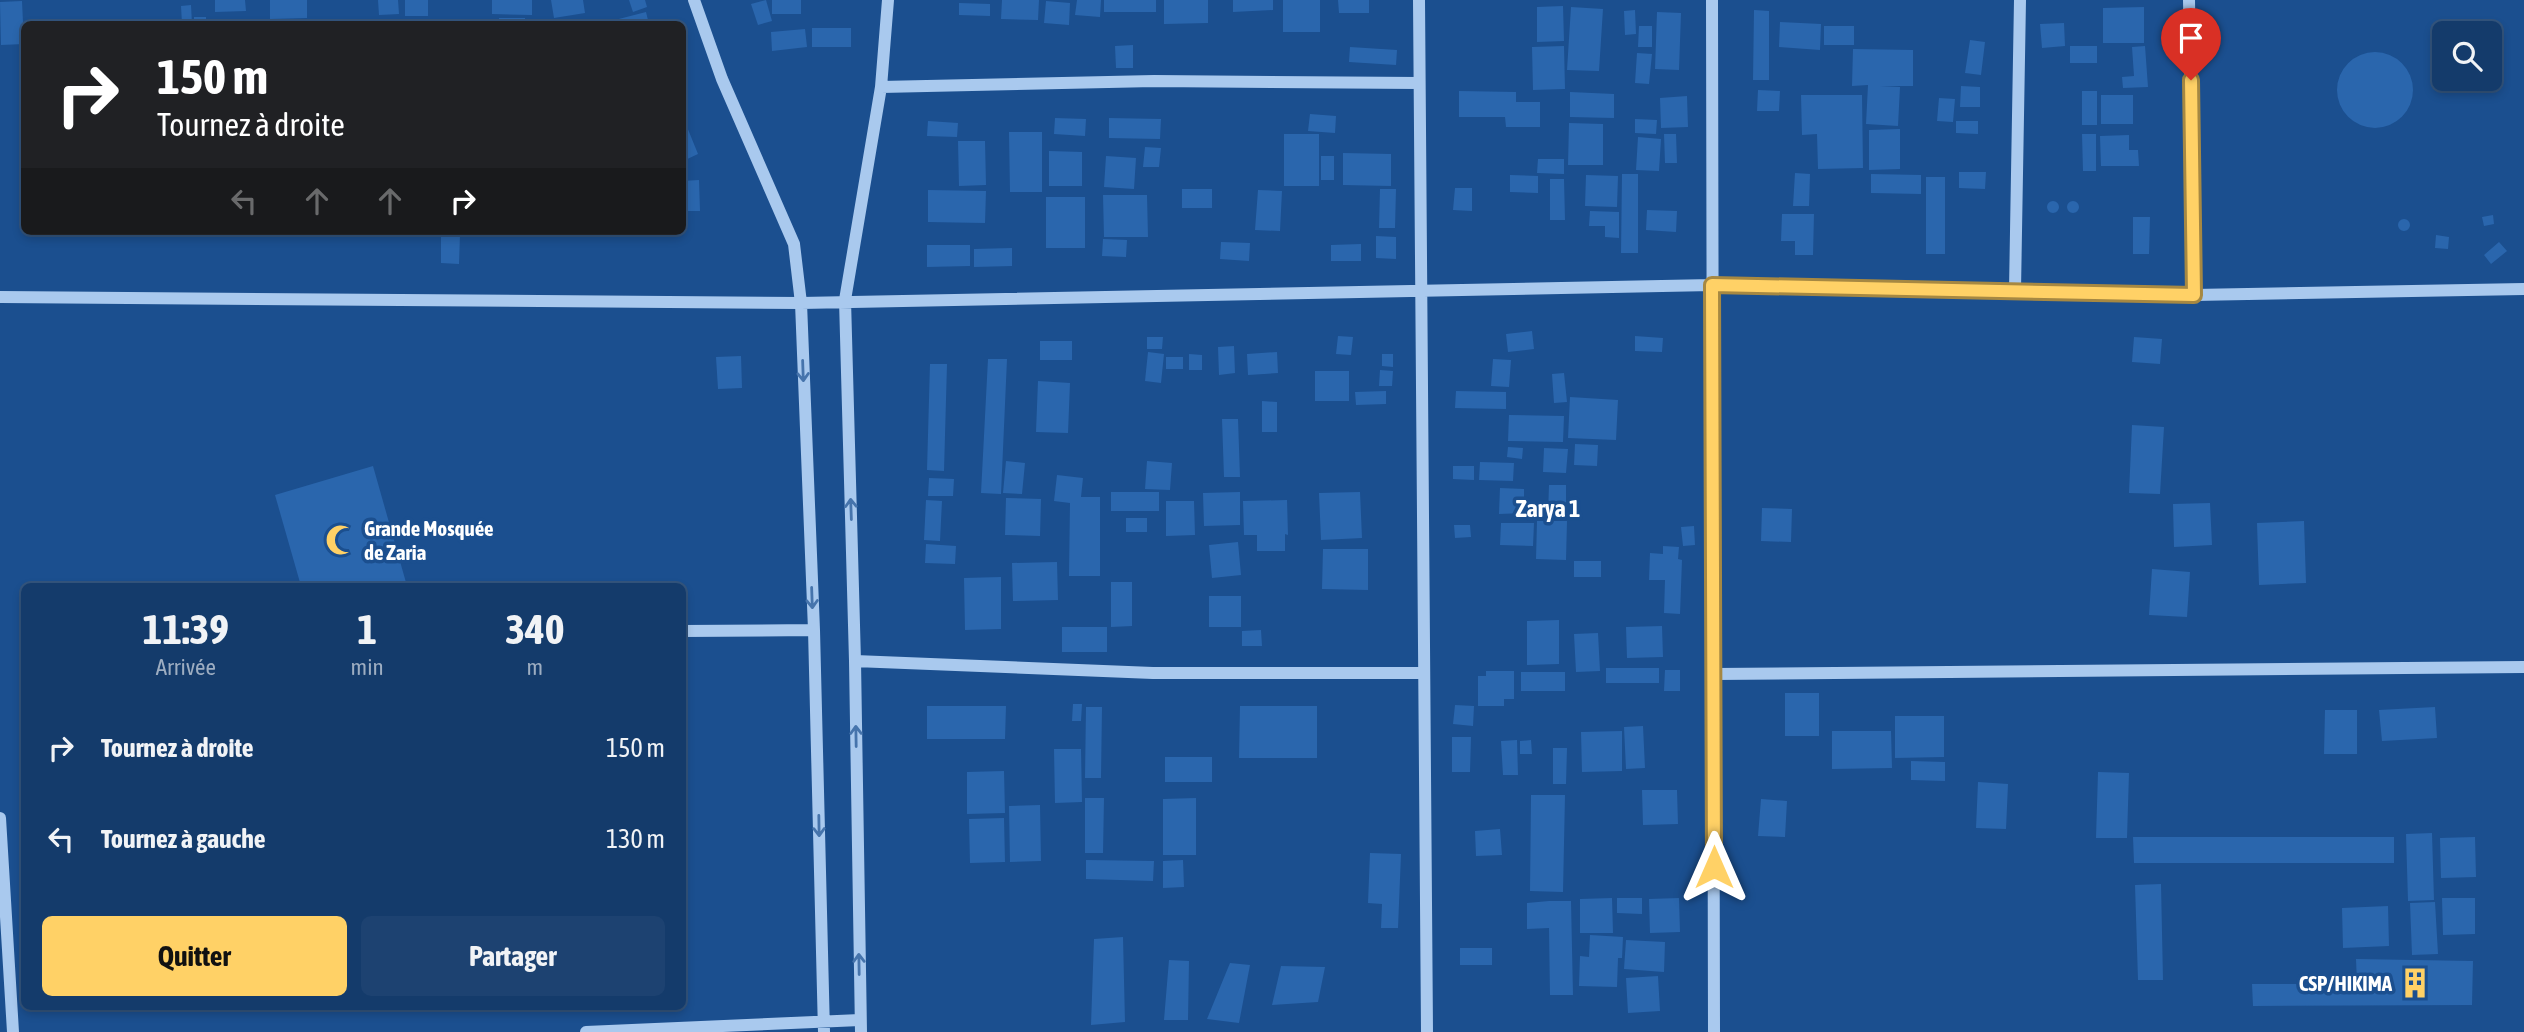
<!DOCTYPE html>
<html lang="fr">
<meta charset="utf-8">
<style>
body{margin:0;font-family:"Asap Condensed",sans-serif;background:#1d4271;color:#f1f3f6;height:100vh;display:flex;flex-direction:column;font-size:26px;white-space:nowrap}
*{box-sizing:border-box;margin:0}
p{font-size:23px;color:#9dadc1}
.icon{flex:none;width:38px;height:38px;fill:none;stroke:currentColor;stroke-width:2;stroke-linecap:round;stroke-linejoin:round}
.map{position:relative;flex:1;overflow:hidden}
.panel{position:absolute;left:21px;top:583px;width:665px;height:427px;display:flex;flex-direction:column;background:#143b6b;border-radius:10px;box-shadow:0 4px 10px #0003,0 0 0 2px #33557e}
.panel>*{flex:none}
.top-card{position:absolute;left:21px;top:21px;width:665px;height:214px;border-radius:10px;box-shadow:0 4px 10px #0003,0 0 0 2px #33557e;background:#202124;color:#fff;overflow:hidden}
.controls{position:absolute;left:2432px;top:21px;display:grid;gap:14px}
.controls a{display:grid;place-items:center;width:70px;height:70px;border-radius:10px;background:#143b6b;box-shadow:0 4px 10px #0003,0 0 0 2px #33557e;font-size:35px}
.pin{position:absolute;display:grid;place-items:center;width:60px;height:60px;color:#fff;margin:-72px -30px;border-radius:50% 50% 50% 0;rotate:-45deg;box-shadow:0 0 7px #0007}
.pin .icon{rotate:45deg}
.me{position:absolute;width:77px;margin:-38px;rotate:0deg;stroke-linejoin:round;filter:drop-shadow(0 0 5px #0008)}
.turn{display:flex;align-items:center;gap:24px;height:147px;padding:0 21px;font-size:32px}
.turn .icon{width:91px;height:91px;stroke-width:2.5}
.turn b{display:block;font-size:49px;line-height:60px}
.lanes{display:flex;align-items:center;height:66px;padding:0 21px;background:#0003;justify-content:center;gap:35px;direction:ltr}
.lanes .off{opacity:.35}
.eta{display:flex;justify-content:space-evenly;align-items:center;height:119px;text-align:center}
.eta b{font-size:42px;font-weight:700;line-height:49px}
.action{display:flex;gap:14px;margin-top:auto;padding:14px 21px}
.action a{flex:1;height:80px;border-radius:10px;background:#ffd166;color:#111;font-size:28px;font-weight:700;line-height:80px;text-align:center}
.action a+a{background:#1d4271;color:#f1f3f6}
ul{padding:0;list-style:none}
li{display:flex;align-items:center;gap:21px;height:91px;padding:0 21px}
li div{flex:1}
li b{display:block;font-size:26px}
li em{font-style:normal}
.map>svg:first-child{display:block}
.building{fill:#2a66ad}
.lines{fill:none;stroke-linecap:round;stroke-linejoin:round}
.minor{stroke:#a9c9ee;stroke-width:12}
.oneway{stroke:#4674ac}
.route-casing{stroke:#a68842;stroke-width:18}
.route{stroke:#ffd166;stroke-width:12}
.labels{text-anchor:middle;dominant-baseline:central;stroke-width:7;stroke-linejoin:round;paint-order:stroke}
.poi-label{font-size:21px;font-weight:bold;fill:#fff;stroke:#1b4f8f;text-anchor:start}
.quarter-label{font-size:24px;font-weight:bold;fill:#fff;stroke:#1b4f8f}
</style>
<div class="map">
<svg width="2524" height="1032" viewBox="0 0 2524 1032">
<rect width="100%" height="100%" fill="#1b4f8f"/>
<!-- building -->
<path class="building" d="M215,0H245L246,11L215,12Z
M270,0H307V18L270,19Z
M378,0H398L399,14L379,15Z
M405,0H428V16H405Z
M492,0H532V15L492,14Z
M551,0H583L585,13L554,18Z
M629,0H645L647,7L633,12Z
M766,0L772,21L758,25L751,4Z
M772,0H801V14H772Z
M1002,0H1039L1038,20L1001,19Z
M1077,0H1101L1100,17L1075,15Z
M1104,0H1156V12H1104Z
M1164,0H1208V23L1164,24Z
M1233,0H1273V10L1233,12Z
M1283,0H1320V32H1283Z
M1338,0H1369V13H1339Z
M22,1L24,44L1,45L0,2Z
M1046,1L1070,3L1069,25L1044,23Z
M959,3L990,4V16L959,15Z
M191,5L192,24H182L181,6Z
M1563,6L1564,41L1537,42V7Z
M1571,7L1603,9L1599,71L1567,70Z
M2144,7V43H2103V8Z
M1635,10L1636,34L1625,35L1624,11Z
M1754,10L1769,11V80H1753Z
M646,12L649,24H608L607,22Z
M1657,12L1681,13L1679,70L1655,69Z
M194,17H206V24H194Z
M499,18H525V24H499Z
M1780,22L1821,24L1820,50L1779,47Z
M2064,23L2065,46L2042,48L2040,24Z
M1639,26H1652V47H1638Z
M1824,26H1854V45H1824Z
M812,28H851V47H812Z
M805,29L807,47L772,51L771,32Z
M1970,40L1985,42L1981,75L1965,73Z
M1133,45V68H1116L1115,46Z
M1564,46L1565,89L1533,90L1532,47Z
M2070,46H2097V63H2070Z
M2145,46L2148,87L2123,88L2122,77L2134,76L2132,47Z
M1350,47L1397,50L1396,65L1349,62Z
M1853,49L1913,50V86H1880L1900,87L1898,126L1866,124L1868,85L1852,86Z
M2337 90a38 38 0 1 1 76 0a38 38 0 1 1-76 0Z
M1637,53L1652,54L1649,84L1635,83Z
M1961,86L1980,87V107H1960Z
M1758,90L1780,91L1779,111H1757Z
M1459,91L1516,92V102H1540V127H1506L1505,117H1459Z
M2082,91H2097V125H2082Z
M1570,92L1614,94V118L1570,117Z
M1801,95H1862L1863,168L1818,169L1817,134L1802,135Z
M2101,95H2133V124H2101Z
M1687,96L1688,127L1661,128L1660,98Z
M1939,98L1955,99L1953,122L1937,121Z
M1310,114L1336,116L1335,133L1308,131Z
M683,117L698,154L683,161Z
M1055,118L1086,119L1085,136L1054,134Z
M1109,118L1161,119L1160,139L1109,138Z
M1635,119L1657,120L1656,134L1635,133Z
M928,121L958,123L957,137L927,136Z
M1956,121H1978V134L1956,133Z
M1569,123L1603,124V165H1568Z
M1900,129V169L1869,170V130Z
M1009,132H1042V192H1010Z
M1284,134H1319V186H1284Z
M1664,134H1676L1677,163H1665Z
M2082,134H2096V171H2083Z
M2129,135V150H2138L2139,166H2101L2100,136Z
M1638,137L1661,139L1659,171L1636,170Z
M958,141H985L986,185L959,186Z
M1145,147L1161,148L1159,167H1143Z
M1049,151L1082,152V186H1049Z
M1343,153L1391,154V186L1343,185Z
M1106,156L1136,158L1134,189L1104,187Z
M1321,156H1334V180H1321Z
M1538,159H1564V174L1537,173Z
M1959,172H1986L1985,189L1959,188Z
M1795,173L1810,174L1809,206H1793Z
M1622,174H1638V253H1621Z
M1871,174L1921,175V194L1871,193Z
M1510,175L1538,176V193L1510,192Z
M1586,175L1618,176L1617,207L1585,206Z
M1926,177H1945V254H1926Z
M1550,179H1564L1565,220H1550Z
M699,180L700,211H682V181Z
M1455,188H1472V211L1453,210Z
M1182,189H1212V208H1182Z
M1380,189H1396L1395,228H1379Z
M928,190L986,191L985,223L928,222Z
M1258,190L1282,191L1280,231L1255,230Z
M1103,195H1147L1148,237H1104Z
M1046,197H1085V248H1046Z
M2067 207a6 6 0 1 1 12 0a6 6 0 1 1-12 0Z
M2047 207a6 6 0 1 1 12 0a6 6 0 1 1-12 0Z
M1647,210L1677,211L1676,232L1646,230Z
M1590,211L1619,212V238L1605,237V226H1589Z
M1782,214H1814L1813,255H1795V241H1781Z
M2493,215L2494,224L2484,226L2482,217Z
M2133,217H2150L2149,254H2133Z
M2398 225a6 6 0 1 1 12 0a6 6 0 1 1-12 0Z
M441,234L460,235L459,264L441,263Z
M2436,235L2449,237L2448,249L2435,248Z
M1376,236L1396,237V259L1376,258Z
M1103,239L1127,240L1126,257L1102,256Z
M1221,242L1250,243L1249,261L1220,259Z
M2499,242L2507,251L2491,264L2484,255Z
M1361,244V261H1331V245Z
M927,245H970V266L927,267Z
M1012,248V266L974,267V249Z
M1532,331L1534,349L1508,352L1506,334Z
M1338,336L1353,337L1351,355L1336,354Z
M1635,336L1663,338L1662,352L1635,351Z
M1147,337H1163L1162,349H1147Z
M2134,337L2162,339L2160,364L2132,362Z
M1040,341H1072V360H1040Z
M1234,346L1235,373L1219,375L1218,347Z
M1148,352L1164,354L1161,383L1145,381Z
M1277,352L1278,373L1248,375L1247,354Z
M1189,354L1202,355V370H1189Z
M1382,354H1393V367L1382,366Z
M741,356L742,388L718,389L716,357Z
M1166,357H1183V369H1166Z
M988,359H1007L1001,494L981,493Z
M1493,359L1511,360L1509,387L1491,386Z
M930,364H947L944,471L927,470Z
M1380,370L1393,371L1392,386H1379Z
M1315,371H1349V401H1315Z
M1564,373L1567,402L1554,403L1552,374Z
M1038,381L1070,383L1068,433L1036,432Z
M1386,391V404L1356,405L1355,392Z
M1456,391L1506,392V409L1455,408Z
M1570,397L1618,400L1616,440L1568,438Z
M1262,401L1277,402V432H1262Z
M1509,415L1564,416L1563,442L1508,441Z
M1222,419H1238L1240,477H1224Z
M2132,425L2164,427L2160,494L2129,493Z
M1575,444L1598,445L1597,466L1574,465Z
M1508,447L1523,448L1522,459L1507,457Z
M1544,448L1568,449L1566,473L1543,472Z
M1006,461L1025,463L1022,494L1003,493Z
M1147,461L1172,463L1170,490L1145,489Z
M1480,462L1514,463L1513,481L1479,480Z
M373,466L407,586H301L275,495Z
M1453,466H1474V480L1453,479Z
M1057,475L1083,478L1081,497H1100V576H1069L1070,503L1054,501Z
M929,478L954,479L953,496H928Z
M1549,485H1566V516L1548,515Z
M1500,488L1524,489V513L1499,514Z
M1111,492H1159V511H1111Z
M1240,492V525L1204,526L1203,493Z
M1360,492L1362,538L1321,540L1319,493Z
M1006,498L1041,499L1040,536L1005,535Z
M926,500L942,501L940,541L924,540Z
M1287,500L1288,535L1285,534V551H1257V535H1244L1243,501Z
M1166,501H1194L1195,535L1166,536Z
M2210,503L2212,545L2174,547L2173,504Z
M1762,508L1792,509L1791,542L1761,541Z
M1126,518H1147V532H1126Z
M1537,521H1567L1566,560L1536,559Z
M2304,521L2306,583L2259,585L2257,523Z
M1501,523H1534L1533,546L1500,545Z
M1454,525H1470L1471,537L1455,538Z
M1694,526L1695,545L1683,546L1681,527Z
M1238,542L1241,575L1212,578L1209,545Z
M926,544L956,546L955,564L925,563Z
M1663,546L1679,547L1678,559L1682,560L1680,614L1664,613L1665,580H1649L1650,553L1663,554Z
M1323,549H1368V590L1322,589Z
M1574,561H1601V577H1574Z
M1057,562L1058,600L1013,601L1012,563Z
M2152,569L2190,572L2187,617L2149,615Z
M1001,577V629L965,630L964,578Z
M1111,582H1132V626L1111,627Z
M1209,596H1241V627H1209Z
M1559,620V664L1527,665V621Z
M1662,626L1663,657L1627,658L1626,627Z
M1062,627H1107V652H1062Z
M1261,630L1262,646H1242V631Z
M1598,633L1600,671L1576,672L1574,634Z
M1606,668H1659V683H1606Z
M1665,670H1680V691H1664Z
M1486,671H1514V699H1504V706H1478V676H1486Z
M1521,672H1565V691H1521Z
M1785,693H1819V736H1785Z
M1073,704H1082L1081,721H1072Z
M1455,705L1474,706L1473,726L1453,724Z
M927,706H1006L1005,739H927Z
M1240,706H1317V758H1239Z
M1086,707H1102L1101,778H1085Z
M2435,707L2437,738L2382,741L2379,710Z
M2325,710H2357V754H2324Z
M1895,716H1944V757L1895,758Z
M1643,726L1645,768L1626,769L1624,727Z
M1622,731V771L1582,772L1581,732Z
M1832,731H1891L1892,768L1832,769Z
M1452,737H1471L1470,772H1452Z
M1517,740L1518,775H1503L1501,741Z
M1531,740L1532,754H1520V741Z
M1553,748H1567L1566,784H1553Z
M1054,749H1081L1082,802L1055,803Z
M1165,757H1212V782H1165Z
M1911,761L1945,762V781L1911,780Z
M1004,771L1005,813L967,814V772Z
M2098,772L2129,773L2127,838H2096Z
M1978,782L2008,784L2006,829L1976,828Z
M1642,790H1677L1678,824L1643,825Z
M1531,795H1565L1563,892L1530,891Z
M1085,798H1104L1103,853H1085Z
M1196,798V855H1163V799Z
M1761,799L1787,801L1785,837L1758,836Z
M1040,805L1041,861L1010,862L1009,806Z
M1004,818L1005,862L970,863L969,819Z
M1500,829L1502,855L1476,856L1475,831Z
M2432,833L2434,900L2408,901L2406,834Z
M2133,837H2394V863H2134Z
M2475,837L2476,877L2441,878L2440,838Z
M1370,853L1401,854L1398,928H1381L1382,904L1368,903Z
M1086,860L1154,861L1153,881L1086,879Z
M1183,860L1184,887L1163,888V861Z
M2161,884L2163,980H2138L2135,885Z
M1612,898L1613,933H1580V899Z
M1617,898H1642V914L1617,913Z
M1679,898L1680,932L1650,933L1649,899Z
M2442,898H2475V934L2443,935Z
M1549,901H1571L1573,995H1550L1549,928L1527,929V903Z
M2435,902L2438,954L2412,955L2410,903Z
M2388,906L2389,946L2343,948L2342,908Z
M1590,935L1623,937L1622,958H1618L1617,987L1579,986L1580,956L1589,957Z
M1123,937L1125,1022L1091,1025L1094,939Z
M1626,940L1665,942L1664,972L1624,969Z
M1460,948H1492V965H1460Z
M2356,959L2473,961L2472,1005L2253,1006L2252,984H2357Z
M1169,960L1189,961L1188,1020H1164Z
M1230,963L1250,965L1239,1023L1207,1019Z
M1281,966L1325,967L1318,1002L1272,1005Z
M1658,976L1660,1011L1628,1013L1626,978Z"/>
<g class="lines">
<!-- minor -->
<path class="minor" d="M694,0L722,79L794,244L801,303L814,630L824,1032
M1419,0L1427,1032
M1712,0L1714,1032
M2189,0L2194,295
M881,87L1154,81L1419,83
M2015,290L2020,0
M0,297L801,303L1712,285L2194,295L2524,289
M682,631L814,630
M855,661L1153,673H1424
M1714,674L2524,667
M0,818L13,1032
M586,1032L860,1020
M861,1032L855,661L845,300L881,87L888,0"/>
</g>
<!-- one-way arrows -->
<defs><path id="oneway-shaft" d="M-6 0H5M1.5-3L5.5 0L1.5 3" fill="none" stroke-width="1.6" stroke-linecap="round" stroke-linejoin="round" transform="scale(1.75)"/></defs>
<g class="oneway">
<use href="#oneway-shaft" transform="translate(803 371) rotate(88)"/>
<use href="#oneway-shaft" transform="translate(851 509) rotate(-92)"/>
<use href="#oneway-shaft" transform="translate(812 598) rotate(88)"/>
<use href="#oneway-shaft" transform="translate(856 736) rotate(-91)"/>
<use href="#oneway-shaft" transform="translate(819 826) rotate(89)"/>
<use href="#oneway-shaft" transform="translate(859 964) rotate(-91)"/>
</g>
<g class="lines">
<!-- route casing -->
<g class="route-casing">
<path id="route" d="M1714,867L1712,285L2194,295L2191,80"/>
</g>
<!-- route -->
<use href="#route" class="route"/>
</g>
<!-- icons -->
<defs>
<g id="mosque-bare" transform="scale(2.415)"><path d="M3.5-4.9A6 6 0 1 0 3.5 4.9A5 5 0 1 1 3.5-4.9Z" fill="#ffd166" stroke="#1b4f8f" stroke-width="2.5" paint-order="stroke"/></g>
<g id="building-bare" transform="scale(2.415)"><path d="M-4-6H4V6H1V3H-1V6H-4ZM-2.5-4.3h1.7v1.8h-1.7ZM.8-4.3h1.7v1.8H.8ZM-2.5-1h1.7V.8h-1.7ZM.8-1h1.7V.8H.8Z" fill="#ffd166" stroke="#1b4f8f" stroke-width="2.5" paint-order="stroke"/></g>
</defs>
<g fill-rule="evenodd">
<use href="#mosque-bare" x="341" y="540"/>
<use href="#building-bare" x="2415" y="983"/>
</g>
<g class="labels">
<!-- poi labels -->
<g class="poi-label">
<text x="364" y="528">Grande Mosquée<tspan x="364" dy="24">de Zaria</tspan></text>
<text x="2392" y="983" text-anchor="end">CSP/HIKIMA</text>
</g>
<!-- quarter labels -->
<g class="quarter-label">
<text x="1548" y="508">Zarya 1</text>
</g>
</g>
</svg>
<div class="controls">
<a><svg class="icon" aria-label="search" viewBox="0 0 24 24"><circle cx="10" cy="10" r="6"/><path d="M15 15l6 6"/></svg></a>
</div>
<div class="pin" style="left:2191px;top:80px;background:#d93025"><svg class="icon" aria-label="arrive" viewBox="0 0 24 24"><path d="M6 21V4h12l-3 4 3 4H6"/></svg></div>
<svg class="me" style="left:1714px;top:867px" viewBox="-20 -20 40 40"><path d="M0-17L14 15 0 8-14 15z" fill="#ffd166" stroke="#fff" stroke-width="4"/></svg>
<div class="top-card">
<div class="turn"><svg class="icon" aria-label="right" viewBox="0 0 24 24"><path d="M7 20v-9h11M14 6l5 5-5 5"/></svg><div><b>150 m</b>Tournez à droite</div></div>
<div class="lanes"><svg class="icon off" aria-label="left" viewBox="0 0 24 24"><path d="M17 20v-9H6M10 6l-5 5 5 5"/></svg><svg class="icon off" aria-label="ahead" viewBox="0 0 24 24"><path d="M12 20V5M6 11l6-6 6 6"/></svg><svg class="icon off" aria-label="ahead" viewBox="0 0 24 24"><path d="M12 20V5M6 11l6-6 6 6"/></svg><svg class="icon" aria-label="right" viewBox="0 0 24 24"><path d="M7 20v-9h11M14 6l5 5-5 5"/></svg></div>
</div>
<section class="panel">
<div class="eta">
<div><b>11:39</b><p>Arrivée</p></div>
<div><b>1</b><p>min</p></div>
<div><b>340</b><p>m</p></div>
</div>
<ul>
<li><svg class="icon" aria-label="right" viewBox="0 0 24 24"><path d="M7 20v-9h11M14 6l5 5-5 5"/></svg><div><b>Tournez à droite</b></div><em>150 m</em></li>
<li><svg class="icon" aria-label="left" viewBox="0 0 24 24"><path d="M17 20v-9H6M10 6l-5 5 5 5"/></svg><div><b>Tournez à gauche</b></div><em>130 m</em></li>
</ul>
<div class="action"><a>Quitter</a><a>Partager</a></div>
</section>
</div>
